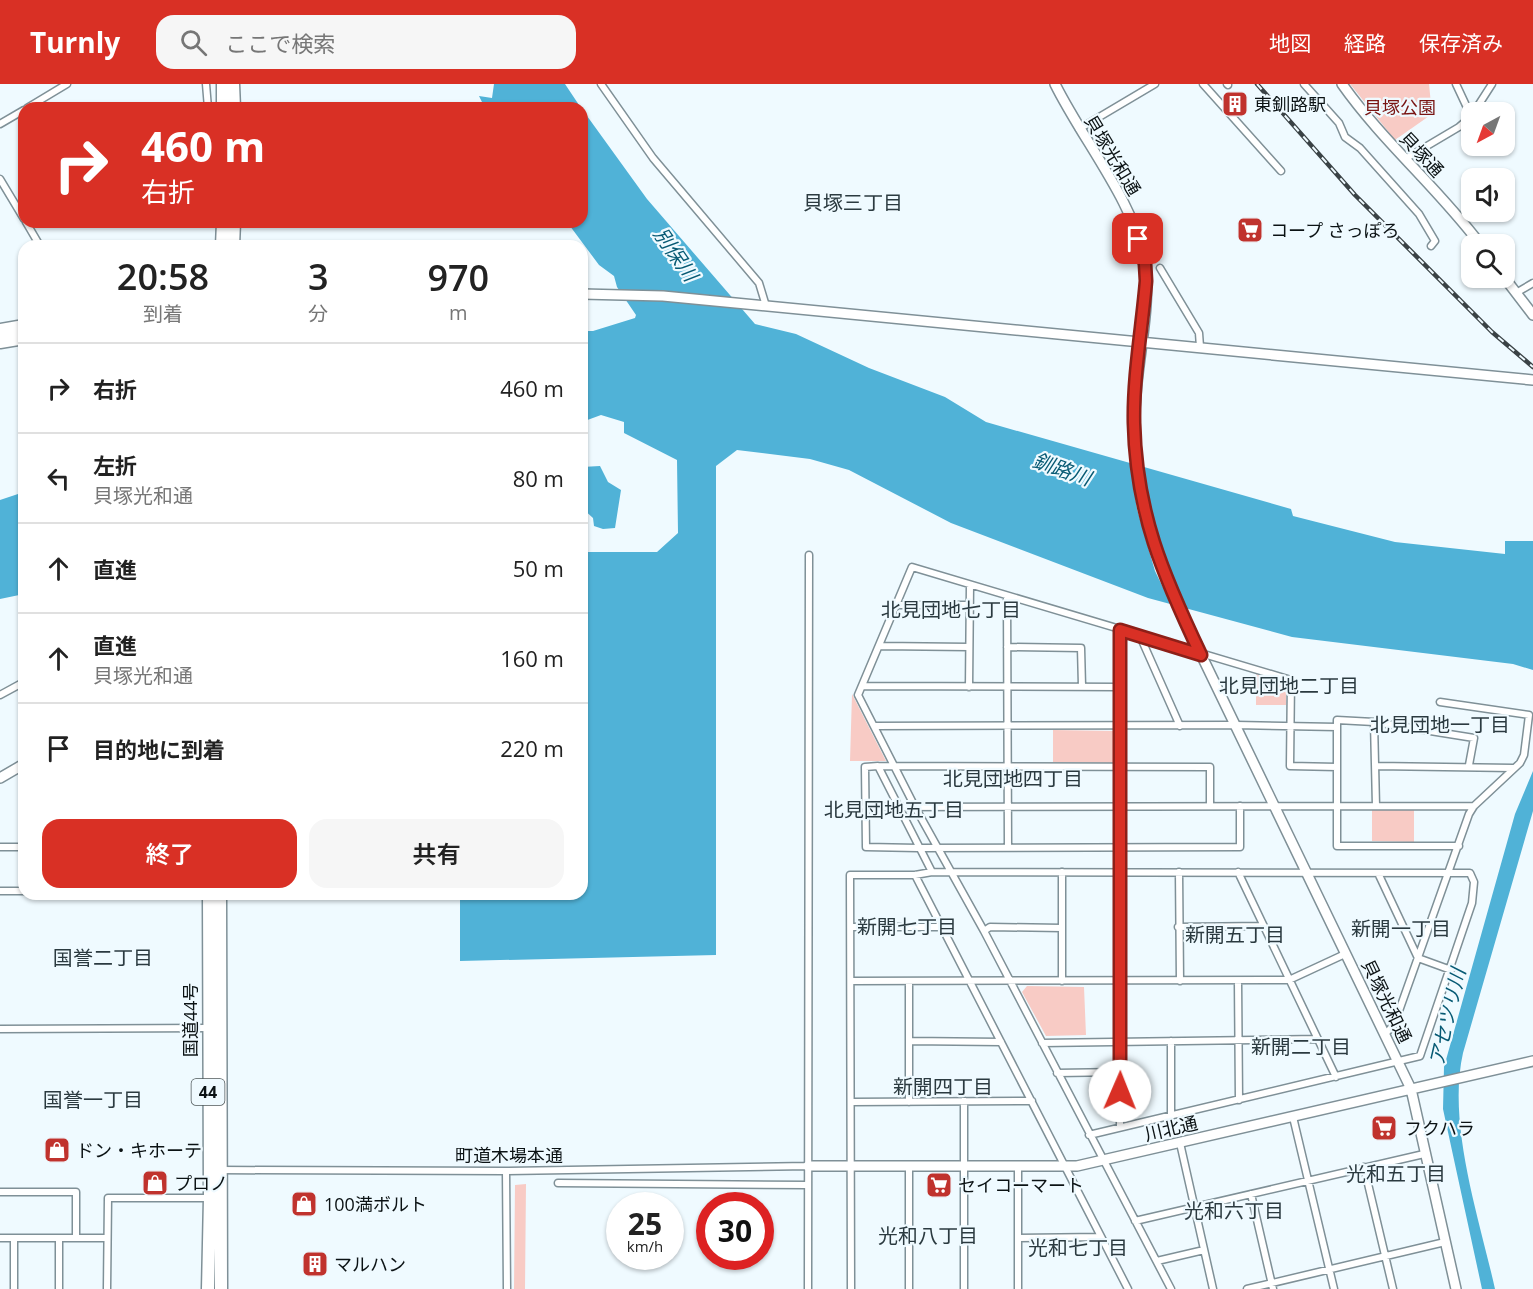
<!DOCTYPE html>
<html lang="ja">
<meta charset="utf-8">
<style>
body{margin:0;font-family:"Open Sans","Noto Sans JP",sans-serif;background:#f6f6f6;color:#222;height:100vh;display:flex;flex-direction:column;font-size:22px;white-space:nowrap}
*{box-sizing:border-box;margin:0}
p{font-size:20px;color:#767676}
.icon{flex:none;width:33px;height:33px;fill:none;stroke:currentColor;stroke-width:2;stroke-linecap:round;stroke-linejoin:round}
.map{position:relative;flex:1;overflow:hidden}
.sheet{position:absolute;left:18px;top:156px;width:570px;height:660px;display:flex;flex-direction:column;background:#fff;border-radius:18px;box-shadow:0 2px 4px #0004}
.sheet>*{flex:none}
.top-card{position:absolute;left:18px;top:18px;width:570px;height:126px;border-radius:18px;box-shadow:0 2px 4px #0004;background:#d93025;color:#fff;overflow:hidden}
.needle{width:39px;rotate:221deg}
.tools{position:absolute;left:1461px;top:18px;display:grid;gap:12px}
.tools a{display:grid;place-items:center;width:54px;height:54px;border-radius:12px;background:#fff;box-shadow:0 2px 4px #0004;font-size:30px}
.speed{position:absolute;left:606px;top:1108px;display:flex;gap:12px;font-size:30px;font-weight:700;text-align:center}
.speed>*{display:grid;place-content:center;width:78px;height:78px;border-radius:50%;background:#fff;box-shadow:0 2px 4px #0004;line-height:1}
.speed small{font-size:15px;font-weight:400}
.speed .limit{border:9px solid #d22;background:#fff;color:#111}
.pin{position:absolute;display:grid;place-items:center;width:51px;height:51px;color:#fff;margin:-26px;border-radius:12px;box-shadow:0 3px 9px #0006}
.me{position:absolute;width:66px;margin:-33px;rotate:1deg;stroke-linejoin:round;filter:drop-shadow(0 0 4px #0008)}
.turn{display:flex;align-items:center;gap:21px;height:126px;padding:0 24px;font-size:27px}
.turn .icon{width:78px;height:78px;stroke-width:2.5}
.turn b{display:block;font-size:42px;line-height:51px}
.eta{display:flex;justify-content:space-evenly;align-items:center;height:102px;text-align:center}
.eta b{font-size:36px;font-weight:600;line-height:42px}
.cta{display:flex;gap:12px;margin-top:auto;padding:12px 24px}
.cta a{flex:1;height:69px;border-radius:18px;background:#d93025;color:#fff;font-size:24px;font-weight:600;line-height:69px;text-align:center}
.cta a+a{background:#f6f6f6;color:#222}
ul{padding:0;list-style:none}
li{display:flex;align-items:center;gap:18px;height:90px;padding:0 24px;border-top:2px solid #e0e0e0}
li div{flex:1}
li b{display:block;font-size:22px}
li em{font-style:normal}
header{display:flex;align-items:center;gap:36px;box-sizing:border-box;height:84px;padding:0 30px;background:#d93025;color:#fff}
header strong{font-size:28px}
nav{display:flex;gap:33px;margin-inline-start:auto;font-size:21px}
.search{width:420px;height:54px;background:#f6f6f6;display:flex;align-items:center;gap:15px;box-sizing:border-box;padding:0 21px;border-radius:18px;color:#767676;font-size:22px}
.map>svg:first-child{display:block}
.green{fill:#f8cbc5}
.water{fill:#50b2d7}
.pier{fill:#effaff}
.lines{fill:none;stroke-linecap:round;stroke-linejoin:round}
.street-casing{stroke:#7f9097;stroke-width:9}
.secondary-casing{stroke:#7f9097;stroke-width:12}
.highway-casing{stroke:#7f9097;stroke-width:15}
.street{stroke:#fff;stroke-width:6}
.secondary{stroke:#fff;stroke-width:9}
.highway{stroke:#fff;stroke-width:12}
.rail-casing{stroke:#3a4245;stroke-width:4.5}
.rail{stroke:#effaff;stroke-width:2;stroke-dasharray:7;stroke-linecap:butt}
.route-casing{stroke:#8d1f18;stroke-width:15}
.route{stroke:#d93025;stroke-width:10}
.labels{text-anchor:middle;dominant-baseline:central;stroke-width:4.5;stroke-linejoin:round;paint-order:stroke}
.shield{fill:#effaff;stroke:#4f585a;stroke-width:1.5}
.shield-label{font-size:16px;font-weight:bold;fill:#0b1214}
.poi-label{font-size:18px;fill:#0b1214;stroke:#effaff;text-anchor:start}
.park-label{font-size:18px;fill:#791412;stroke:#effaff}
.street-label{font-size:18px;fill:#0b1214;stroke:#effaff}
.neighbourhood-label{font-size:20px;fill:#2b3a40;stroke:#effaff}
.water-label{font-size:20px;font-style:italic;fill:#075a74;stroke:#effaff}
</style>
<header>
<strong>Turnly</strong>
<div class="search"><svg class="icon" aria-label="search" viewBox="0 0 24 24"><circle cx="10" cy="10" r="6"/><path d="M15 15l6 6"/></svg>ここで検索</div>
<nav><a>地図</a><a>経路</a><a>保存済み</a></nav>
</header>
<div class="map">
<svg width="1533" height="1205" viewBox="0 0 1533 1205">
<rect width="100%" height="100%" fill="#effaff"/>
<!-- green -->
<path class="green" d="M1350,0H1429L1432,30L1395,56Z
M1256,590L1286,599V621H1256Z
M852,610L886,677H850Z
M1053,646L1116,647V679L1053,678Z
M1372,726H1414V758L1372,757Z
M1027,902L1084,903L1086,951L1046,952L1022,908Z
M526,1100L525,1205H514L515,1101Z"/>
<!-- water -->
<path class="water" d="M494,0H565L581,24H485L479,12L492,14Z
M582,25L647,115L755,240L796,250L869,284L945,313L986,338L1291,425L1293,432L1395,458L1505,470V457H1533V586L1513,580L1292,553L1148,514L951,439L849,386L810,375L737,366L716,382V871L460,877V810H582V468H657L678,449L677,376L624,349V338L601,331L582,338V247H593L635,234L636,231L617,203L614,192L599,181L567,138H582Z
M600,382L608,398L621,406L615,444L603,445L594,442L593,434L582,424V383Z
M24,408V510L0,515V416Z
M1533,687V727L1463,969C1447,1040 1479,1133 1495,1205H1482L1443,1025L1444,983L1515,730Z"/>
<!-- pier -->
<path class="pier" d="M1130,376L1143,380L1146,408L1157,454L1187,528L1173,524L1155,487L1137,425Z"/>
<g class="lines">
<!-- street casing -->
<g class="street-casing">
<path id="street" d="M206,0L208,24
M601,0L653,74L759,199L766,222
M1203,0L1281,87
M1227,0L1228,1
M1304,0L1339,39L1345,53L1360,64L1419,130L1435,157L1431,162
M1456,0L1471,32
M27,24L67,0
M1474,28L1492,0
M0,40L24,26
M1079,45L1155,0
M1405,75L1459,43L1472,32
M0,95L24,135
M26,138L40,162
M1160,184L1199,249L1200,263
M1516,209L1533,199
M1007,513L1008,763
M896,521H969
M1140,552L1180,642
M880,562L969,563
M1007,563L1081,564L1082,602
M863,602L1120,603
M969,603L970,501
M0,611L24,598
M1374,638L1376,722
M874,642L1236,641L1337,643
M878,682L1210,683V722
M1376,682L1513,684
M865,723L1474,722
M1459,762H1337V636L1374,638L1474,654L1469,681
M0,763H24
M932,788L878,682L865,683L866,763L918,764L1240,763V722
M1062,788V897
M1179,788L1180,897
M1238,788L1336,993
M1378,789L1418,874L1451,886
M915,791L1128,1205
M0,807H24
M851,843H941
M1178,843L1264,842
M984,847L990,843L1062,844
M851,897L1289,896L1345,870
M1238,897L1239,1016
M909,898V1018
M0,945L209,944
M1384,951L1394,941L1469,730L1474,722L1520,679L1524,671L1529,631L1440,618
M909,957L1001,958
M1042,959L1318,955
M1057,989L1121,988
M964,1017V1205
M851,1018L1032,1017
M1171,1031V957
M1293,1033L1334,1205
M1120,1043V546
M1180,1059L1213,1205
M1018,1083V1205
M1364,1083L1393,1205
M219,1086L506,1087L808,1082
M506,1087L507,1205
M558,1099L808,1101
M0,1108H76V1154
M1251,1110L1273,1205
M1135,1137L1424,1070
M0,1154H106
M14,1154V1205
M1018,1154L1101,1153
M1157,1177L1204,1166
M59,1205V1154
M107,1205L108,1114H210
M808,1205L809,471
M851,1205L850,791H915L932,788L1470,789L1474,798L1472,819L1420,972L1089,1051
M909,1205V1082
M1171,1205L984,847L915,723L858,611L912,483L1291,596L1290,682L1337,683
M1247,1205L1445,1158"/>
</g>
<!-- secondary casing -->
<g class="secondary-casing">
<path id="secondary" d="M1055,0C1082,55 1135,119 1145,178C1151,218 1139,269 1136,310C1129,388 1149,459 1181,529L1411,1005L1456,1205
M1342,0C1383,58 1438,104 1480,160
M1504,193L1533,231
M582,210L663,212L1533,296
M0,694L24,680
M808,1082H1077L1533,977"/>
</g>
<!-- highway casing -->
<g class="highway-casing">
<path id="highway" d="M223,0V24
M233,0L234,24
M222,162L223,138
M233,162L234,138
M0,246L24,242
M0,258L24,254
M220,810L221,1205
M208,1205L210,1114L209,810"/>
</g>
<!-- street -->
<use href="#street" class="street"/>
<!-- secondary -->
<use href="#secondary" class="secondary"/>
<!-- highway -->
<use href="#highway" class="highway"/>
<!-- rail casing -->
<g class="rail-casing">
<path id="rail" d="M1257,0L1355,111L1492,248L1533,283"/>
</g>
<!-- rail -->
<use href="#rail" class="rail"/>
</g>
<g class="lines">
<!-- route casing -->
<g class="route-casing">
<path id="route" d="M1120,1007V546L1201,571C1163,491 1136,429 1134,339C1133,293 1142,244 1146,197L1145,180L1138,155"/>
</g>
<!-- route -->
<use href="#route" class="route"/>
</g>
<!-- icons -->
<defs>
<g id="building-square" transform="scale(1.35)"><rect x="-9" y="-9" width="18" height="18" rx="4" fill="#c0322d" stroke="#effaff"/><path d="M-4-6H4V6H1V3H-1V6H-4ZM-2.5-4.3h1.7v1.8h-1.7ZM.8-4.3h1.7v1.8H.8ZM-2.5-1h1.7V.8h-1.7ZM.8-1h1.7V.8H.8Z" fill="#fff"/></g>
<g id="supermarket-square" transform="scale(1.35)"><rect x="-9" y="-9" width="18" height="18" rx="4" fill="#c0322d" stroke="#effaff"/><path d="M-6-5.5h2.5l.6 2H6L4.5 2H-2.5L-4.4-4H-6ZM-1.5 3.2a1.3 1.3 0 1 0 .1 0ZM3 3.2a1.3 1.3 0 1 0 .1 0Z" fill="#fff"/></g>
<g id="shop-square" transform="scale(1.35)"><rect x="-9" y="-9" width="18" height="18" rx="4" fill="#c0322d" stroke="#effaff"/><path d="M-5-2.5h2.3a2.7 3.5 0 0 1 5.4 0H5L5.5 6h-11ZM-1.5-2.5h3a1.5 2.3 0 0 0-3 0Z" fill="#fff"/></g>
</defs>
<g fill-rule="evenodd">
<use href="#building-square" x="1235" y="20"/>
<use href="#supermarket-square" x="1250" y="146"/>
<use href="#supermarket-square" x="1384" y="1044"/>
<use href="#shop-square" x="57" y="1066"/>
<use href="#shop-square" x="155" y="1099"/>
<use href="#supermarket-square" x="939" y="1101"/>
<use href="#shop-square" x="304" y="1120"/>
<use href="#building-square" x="315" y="1180"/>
</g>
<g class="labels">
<!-- shield labels -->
<rect class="shield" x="191.5" y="995" width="33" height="26" rx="4.5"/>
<g class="shield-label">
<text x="208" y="1008">44</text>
</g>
<!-- poi labels -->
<g class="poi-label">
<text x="1254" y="20">東釧路駅</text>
<text x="1270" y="146">コープ さっぽろ</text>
<text x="1404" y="1044">フクハラ</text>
<text x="76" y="1066">ドン・キホーテ</text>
<text x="174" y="1099">プロノ</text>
<text x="958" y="1101">セイコーマート</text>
<text x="324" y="1120">100満ボルト</text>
<text x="334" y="1180">マルハン</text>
</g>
<!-- park labels -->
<g class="park-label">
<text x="1400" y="23">貝塚公園</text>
</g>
<!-- street labels -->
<g class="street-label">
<text transform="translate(1422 70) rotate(47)">貝塚通</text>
<text transform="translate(1113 71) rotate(59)">貝塚光和通</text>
<text transform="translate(1387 917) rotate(64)">貝塚光和通</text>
<text transform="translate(190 936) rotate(-90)">国道44号</text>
<text transform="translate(1171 1044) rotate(-13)">川北通</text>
<text x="509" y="1071">町道木場本通</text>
</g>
<!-- neighbourhood labels -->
<g class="neighbourhood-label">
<text x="853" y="118">貝塚三丁目</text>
<text x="951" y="525">北見団地七丁目</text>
<text x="1289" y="601">北見団地二丁目</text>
<text x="1440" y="640">北見団地一丁目</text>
<text x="1013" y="694">北見団地四丁目</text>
<text x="894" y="725">北見団地五丁目</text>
<text x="907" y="842">新開七丁目</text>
<text x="1401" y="844">新開一丁目</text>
<text x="1235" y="850">新開五丁目</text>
<text x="103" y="873">国誉二丁目</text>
<text x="1301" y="962">新開二丁目</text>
<text x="943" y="1002">新開四丁目</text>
<text x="93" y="1015">国誉一丁目</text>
<text x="1396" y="1089">光和五丁目</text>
<text x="1234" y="1126">光和六丁目</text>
<text x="928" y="1151">光和八丁目</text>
<text x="1078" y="1163">光和七丁目</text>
</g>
<!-- water labels -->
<g class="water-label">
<text transform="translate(676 170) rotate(55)">別保川</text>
<text transform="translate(1062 385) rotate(19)">釧路川</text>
<text transform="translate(1447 933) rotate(-77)">アセツリ川</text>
</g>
</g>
</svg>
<div class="tools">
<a><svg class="needle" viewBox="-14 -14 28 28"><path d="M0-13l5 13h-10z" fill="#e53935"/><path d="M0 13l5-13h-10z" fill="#767676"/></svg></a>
<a><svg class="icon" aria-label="sound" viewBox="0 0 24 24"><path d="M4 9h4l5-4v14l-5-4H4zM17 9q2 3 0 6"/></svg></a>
<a><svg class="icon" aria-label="search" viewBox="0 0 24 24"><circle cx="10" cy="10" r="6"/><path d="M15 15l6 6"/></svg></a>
</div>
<div class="speed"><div>25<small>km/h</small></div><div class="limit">30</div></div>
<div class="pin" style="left:1138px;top:155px;background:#d93025"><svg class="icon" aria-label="arrive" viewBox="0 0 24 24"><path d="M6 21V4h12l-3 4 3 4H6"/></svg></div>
<svg class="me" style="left:1120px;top:1007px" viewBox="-20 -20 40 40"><circle r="19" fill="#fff"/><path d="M0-13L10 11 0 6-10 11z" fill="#d93025"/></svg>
<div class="top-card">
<div class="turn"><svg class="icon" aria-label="right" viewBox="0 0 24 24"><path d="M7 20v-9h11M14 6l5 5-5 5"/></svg><div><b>460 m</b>右折</div></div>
</div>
<section class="sheet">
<div class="eta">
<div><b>20:58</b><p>到着</p></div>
<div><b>3</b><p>分</p></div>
<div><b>970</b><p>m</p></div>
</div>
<ul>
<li><svg class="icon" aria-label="right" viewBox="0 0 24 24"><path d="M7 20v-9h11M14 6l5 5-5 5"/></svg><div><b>右折</b></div><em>460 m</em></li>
<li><svg class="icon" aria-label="left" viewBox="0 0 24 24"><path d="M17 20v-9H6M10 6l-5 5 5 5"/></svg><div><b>左折</b><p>貝塚光和通</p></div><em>80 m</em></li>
<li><svg class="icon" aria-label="ahead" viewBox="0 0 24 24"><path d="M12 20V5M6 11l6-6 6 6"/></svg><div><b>直進</b></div><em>50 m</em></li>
<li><svg class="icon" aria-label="ahead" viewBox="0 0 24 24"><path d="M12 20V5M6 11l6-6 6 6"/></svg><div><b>直進</b><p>貝塚光和通</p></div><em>160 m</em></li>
<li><svg class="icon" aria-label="arrive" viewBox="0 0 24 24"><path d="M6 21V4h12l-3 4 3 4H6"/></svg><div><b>目的地に到着</b></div><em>220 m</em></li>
</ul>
<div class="cta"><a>終了</a><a>共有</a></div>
</section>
</div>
